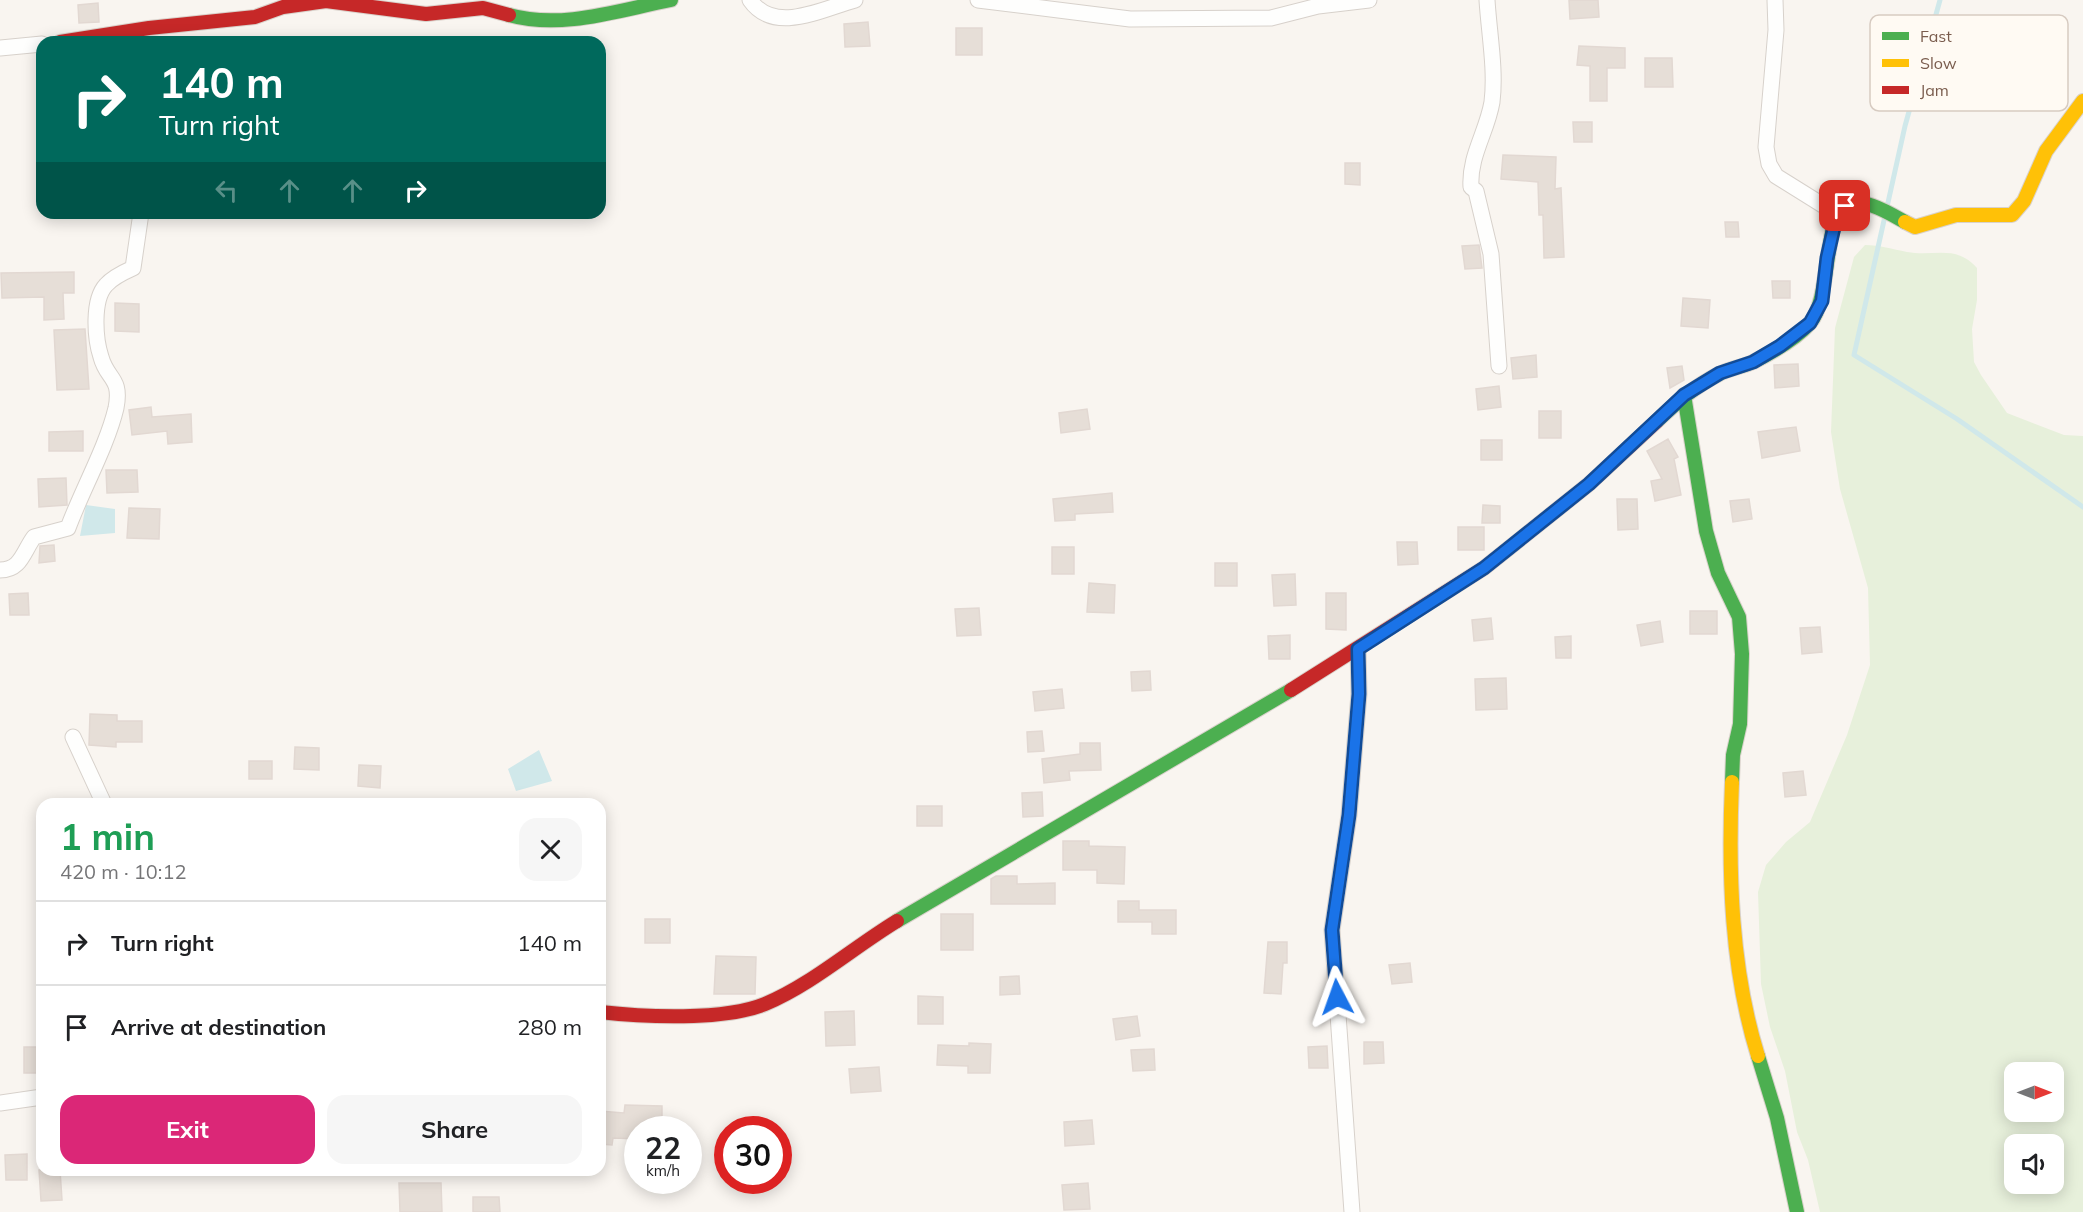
<!DOCTYPE html>
<meta charset="utf-8">
<style>
body{margin:0;font-family:Mulish,sans-serif;background:#f6f6f6;color:#202124;height:100vh;display:flex;flex-direction:column;font-size:22px;white-space:nowrap}
*{box-sizing:border-box;margin:0}
p{font-size:20px;color:#757577}
.icon{flex:none;width:33px;height:33px;fill:none;stroke:currentColor;stroke-width:2;stroke-linecap:round;stroke-linejoin:round}
.map{position:relative;flex:1;overflow:hidden}
.sheet{position:absolute;left:36px;top:798px;width:570px;height:378px;display:flex;flex-direction:column;background:#fff;border-radius:18px;box-shadow:0 3px 15px #0003}
.sheet>*{flex:none}
.guide{position:absolute;left:36px;top:36px;width:570px;height:183px;border-radius:18px;box-shadow:0 3px 15px #0003;background:#00695c;color:#fff;overflow:hidden}
.needle{width:39px;rotate:90deg}
.controls{position:absolute;left:2004px;top:1062px;display:grid;gap:12px}
.controls a{display:grid;place-items:center;width:60px;height:60px;border-radius:12px;background:#fff;box-shadow:0 3px 15px #0003;font-size:30px}
.speed{position:absolute;left:624px;top:1116px;display:flex;gap:12px;font-size:30px;font-weight:700;text-align:center}
.speed>*{display:grid;place-content:center;width:78px;height:78px;border-radius:50%;background:#fff;box-shadow:0 3px 15px #0003;line-height:1}
.speed small{font-size:15px;font-weight:400}
.speed .limit{border:9px solid #d22;background:#fff;color:#111}
.pin{position:absolute;display:grid;place-items:center;width:51px;height:51px;color:#fff;margin:-26px;border-radius:12px;box-shadow:0 3px 9px #0006}
.me{position:absolute;width:66px;margin:-33px;rotate:356deg;stroke-linejoin:round;filter:drop-shadow(0 0 4px #0008)}
.turn{display:flex;align-items:center;gap:21px;height:126px;padding:0 24px;font-size:27px}
.turn .icon{width:78px;height:78px;stroke-width:2.5}
.turn b{display:block;font-size:42px;line-height:51px}
.lanes{display:flex;align-items:center;height:57px;padding:0 24px;background:#0003;justify-content:center;gap:30px;direction:ltr}
.lanes .off{opacity:.35}
.round{display:grid;place-items:center;flex:none;width:63px;height:63px;border-radius:18px;background:#f6f6f6}
.overview{display:flex;align-items:center;justify-content:space-between;height:102px;padding:0 24px}
h1{font-size:36px;font-weight:700;line-height:45px;color:#1e9e55}
.action{display:flex;gap:12px;margin-top:auto;padding:12px 24px}
.action a{flex:1;height:69px;border-radius:18px;background:#db2777;color:#fff;font-size:24px;font-weight:700;line-height:69px;text-align:center}
.action a+a{background:#f6f6f6;color:#202124}
ul{padding:0;list-style:none}
li{display:flex;align-items:center;gap:18px;height:84px;padding:0 24px;border-top:2px solid #e0e0e0}
li div{flex:1}
li b{display:block;font-size:22px}
li em{font-style:normal}
.map>svg:first-child{display:block}
.green{fill:#e7f0db;fill-rule:evenodd}
.water{fill:#d0e8ea}
.lines{fill:none;stroke-linecap:round;stroke-linejoin:round}
.stream{stroke:#d0e8ea;stroke-width:5}
.building{fill:#e6ded7;stroke:#e2d8d2;stroke-width:1.5}
.street-casing{stroke:#d7d1cb;stroke-width:17}
.fast-casing{stroke:#d9d2cb;stroke-width:16}
.slow-casing{stroke:#d9d2cb;stroke-width:16}
.jam-casing{stroke:#d9d2cb;stroke-width:16}
.street{stroke:#fefefd;stroke-width:15}
.fast{stroke:#4caf50;stroke-width:14}
.slow{stroke:#ffc107;stroke-width:14}
.jam{stroke:#c62828;stroke-width:14}
.route-casing{stroke:#114b97;stroke-width:15}
.route{stroke:#1a73e8;stroke-width:10}
.key{fill:#fffaf3;stroke:#d7cbc1;stroke-width:1.5}
.key-label{font-size:16px;fill:#7a5c4d}
</style>
<div class="map">
<svg width="2083" height="1212" viewBox="0 0 2083 1212">
<rect width="100%" height="100%" fill="#f9f5f0"/>
<!-- green -->
<path class="green" d="M1865,245C1880,245 1892,249 1907,252C1934,257 1956,244 1977,268V300L1972,329L1974,362L1981,375L2007,413L2064,435L2083,436V1212H1820L1808,1160L1797,1132L1785,1071L1770,1027L1761,984L1758,892L1766,865L1786,842L1810,822L1847,735L1870,665L1868,588L1840,489L1831,432L1835,328L1854,257ZM2014,1072H2054V1112H2014ZM2014,1144H2054V1184H2014Z"/>
<!-- water -->
<path class="water" d="M86,505L115,509V533L80,536Z
M539,750L552,781L516,791L508,769Z"/>
<g class="lines">
<!-- stream -->
<path class="stream" d="M1887,207L1905,126L1940,0
M1885,216L1854,355L1957,419L2083,507"/>
</g>
<!-- building -->
<path class="building" d="M1569,0H1598L1599,17L1570,19Z
M98,3L99,22L79,23L78,5Z
M868,22L870,46L845,47L844,24Z
M956,28H982V55H956Z
M1579,46L1625,48V68H1607V101H1590V66L1577,65Z
M1645,58H1672L1673,87H1645Z
M1573,122H1592V142H1574Z
M1503,155L1556,157L1555,189L1561,188L1564,257L1544,258L1543,215H1539L1538,182L1501,179Z
M1345,163H1360V185L1345,184Z
M1725,222H1738L1739,237H1726Z
M1479,245L1482,268L1465,269L1462,246Z
M74,272V293H63L64,319L44,320V297L2,298L1,273Z
M1772,281H1790V298H1773Z
M1683,298L1710,300L1708,328L1681,326Z
M115,303L139,304V332L115,331Z
M85,329L89,389L57,390L54,330Z
M1536,355L1537,377L1513,379L1511,358Z
M1798,364L1799,386L1775,388L1774,365Z
M1682,366L1684,380L1670,388L1667,368Z
M1499,386L1501,407L1478,410L1476,389Z
M151,407L152,417L191,414L192,442L168,444L167,431L132,435L129,410Z
M1087,409L1090,429L1061,433L1059,413Z
M1539,411H1561V438H1539Z
M1796,427L1800,451L1762,458L1758,432Z
M83,431V451H49V432Z
M1668,439L1678,457L1674,459L1681,495L1655,501L1651,481L1662,479L1647,451Z
M1481,440H1502V460H1481Z
M106,470H137L138,492L107,493Z
M66,478L67,505L39,507L38,479Z
M1112,493L1113,512L1075,514V520L1055,521L1053,499Z
M1617,499H1637L1638,529L1618,530Z
M1749,499L1752,519L1733,522L1730,501Z
M1483,505L1500,506V523H1482Z
M129,508L160,509L159,539L127,538Z
M1458,527H1484V550H1458Z
M1397,542H1417L1418,564L1398,565Z
M54,545L55,561L39,563L40,546Z
M1052,547H1074V574H1052Z
M1215,563H1237V586H1215Z
M1295,574L1296,605L1274,606L1272,575Z
M1089,583L1115,585L1114,613L1087,612Z
M28,593L29,615H10L9,594Z
M1326,593H1346V630L1326,629Z
M979,608L981,635L957,636L955,609Z
M1690,611H1717V634H1690Z
M1491,618L1493,639L1474,641L1472,620Z
M1660,621L1663,642L1641,646L1637,625Z
M1820,627L1822,652L1802,654L1800,628Z
M1290,635V659H1269L1268,636Z
M1571,636V658H1556L1555,637Z
M1150,671L1151,690L1132,691L1131,672Z
M1506,678L1507,709L1476,710L1475,679Z
M1062,689L1064,708L1035,711L1033,692Z
M90,714L117,715V721H142V742H116V747L89,745Z
M1042,731L1044,751L1028,752L1027,732Z
M1080,743H1100L1101,770L1069,771L1070,780L1044,783L1042,759L1080,754Z
M295,747L319,748V770L294,769Z
M249,761H272V779H249Z
M359,765L381,766L380,788L358,786Z
M1803,771L1806,795L1785,797L1783,773Z
M1042,792L1043,816L1023,817L1022,793Z
M917,806H942V826H917Z
M1063,841H1089V846L1125,847L1124,884L1097,883V870H1063Z
M996,876H1017V884L1055,883V904H991V879Z
M1118,901H1139V910H1176V934H1152V922H1118Z
M941,914H973V950H941Z
M645,919H670V943H645Z
M1268,942H1287V963H1283L1281,994L1264,993Z
M716,956L756,957L755,994H714Z
M1410,963L1412,982L1392,984L1389,965Z
M1019,976L1020,994L1000,995V977Z
M918,996L943,997V1024H918Z
M854,1011L855,1045L826,1046L825,1012Z
M1137,1016L1140,1036L1116,1040L1113,1019Z
M1364,1042H1383L1384,1063L1364,1064Z
M969,1043L991,1044L990,1073H968V1066L937,1065L938,1045L969,1046Z
M1327,1046L1328,1068H1309L1308,1047Z
M24,1047H42V1073H24Z
M1154,1049L1155,1070L1133,1071L1131,1050Z
M879,1067L881,1091L851,1093L849,1069Z
M625,1105L662,1106V1130H638V1139L613,1138L612,1145L600,1144V1111L624,1113Z
M1092,1120L1094,1144L1065,1146L1064,1122Z
M27,1154V1180H6L5,1155Z
M39,1170H60L62,1200L41,1201Z
M399,1183H441L442,1212H400Z
M1088,1183L1090,1209L1064,1210L1062,1185Z
M473,1197H499L500,1212H473Z"/>
<g class="lines">
<!-- street casing -->
<g class="street-casing">
<path id="street" d="M750,0C774,35 822,9 855,0
M978,0L1130,19L1271,18L1318,6L1369,0
M1487,0C1489,33 1496,70 1492,102C1487,132 1469,156 1471,187L1476,191L1491,254L1499,366
M1775,0L1776,30L1766,147L1769,164L1776,176L1837,214
M0,48L42,44
M0,570C21,570 23,552 34,537L68,528C82,490 107,446 116,408C122,377 107,380 101,357C95,339 92,300 106,285C113,277 124,272 133,268L141,213
M73,737L104,804
M0,1103L42,1097
M1352,1212L1332,930L1349,815L1359,694L1358,649"/>
</g>
<!-- fast casing -->
<g class="fast-casing">
<path id="fast" d="M509,15C562,30 619,10 671,0
M1684,395L1706,531L1718,573L1739,617L1742,654L1740,724L1733,755L1732,782
M1657,421C1676,403 1695,386 1719,374C1730,368 1742,367 1753,362C1771,353 1797,338 1810,323C1831,299 1824,218 1845,206C1863,196 1889,213 1905,222
M897,921L1291,690
M1758,1056L1777,1118L1797,1212"/>
</g>
<!-- slow casing -->
<g class="slow-casing">
<path id="slow" d="M1905,222L1915,227L1956,215H2012L2024,201L2046,151L2083,101
M1732,782C1728,873 1731,970 1758,1056"/>
</g>
<!-- jam casing -->
<g class="jam-casing">
<path id="jam" d="M60,42L149,28L255,17L283,7L326,1L426,14L483,8L509,15
M1291,690L1484,568L1589,484L1657,421
M600,1012C644,1017 724,1021 765,1004C811,985 854,947 897,921"/>
</g>
<!-- street -->
<use href="#street" class="street"/>
<!-- fast -->
<use href="#fast" class="fast"/>
<!-- slow -->
<use href="#slow" class="slow"/>
<!-- jam -->
<use href="#jam" class="jam"/>
</g>
<g class="lines">
<!-- route casing -->
<g class="route-casing">
<path id="route" d="M1337,997L1332,930L1349,815L1359,694L1358,649L1484,568L1589,484L1684,395L1720,373L1753,362L1780,346L1810,323L1822,301L1827,258L1837,214L1845,206"/>
</g>
<!-- route -->
<use href="#route" class="route"/>
</g>
<!-- legend -->
<rect x="1870" y="15" width="198" height="96" rx="9" class="key"/>
<rect x="1882" y="32" width="27" height="8" fill="#4caf50"/>
<rect x="1882" y="59" width="27" height="8" fill="#ffc107"/>
<rect x="1882" y="86" width="27" height="8" fill="#c62828"/>
<g class="key-label">
<text x="1920" y="42">Fast</text>
<text x="1920" y="69">Slow</text>
<text x="1920" y="96">Jam</text>
</g>
</svg>
<div class="controls">
<a><svg class="needle" viewBox="-14 -14 28 28"><path d="M0-13l5 13h-10z" fill="#e53935"/><path d="M0 13l5-13h-10z" fill="#757577"/></svg></a>
<a><svg class="icon" aria-label="sound" viewBox="0 0 24 24"><path d="M4 9h4l5-4v14l-5-4H4zM17 9q2 3 0 6"/></svg></a>
</div>
<div class="speed"><div>22<small>km/h</small></div><div class="limit">30</div></div>
<div class="pin" style="left:1845px;top:206px;background:#d93025"><svg class="icon" aria-label="arrive" viewBox="0 0 24 24"><path d="M6 21V4h12l-3 4 3 4H6"/></svg></div>
<svg class="me" style="left:1337px;top:997px" viewBox="-20 -20 40 40"><path d="M0-17L14 15 0 8-14 15z" fill="#1a73e8" stroke="#fff" stroke-width="4"/></svg>
<div class="guide">
<div class="turn"><svg class="icon" aria-label="right" viewBox="0 0 24 24"><path d="M7 20v-9h11M14 6l5 5-5 5"/></svg><div><b>140 m</b>Turn right</div></div>
<div class="lanes"><svg class="icon off" aria-label="left" viewBox="0 0 24 24"><path d="M17 20v-9H6M10 6l-5 5 5 5"/></svg><svg class="icon off" aria-label="ahead" viewBox="0 0 24 24"><path d="M12 20V5M6 11l6-6 6 6"/></svg><svg class="icon off" aria-label="ahead" viewBox="0 0 24 24"><path d="M12 20V5M6 11l6-6 6 6"/></svg><svg class="icon" aria-label="right" viewBox="0 0 24 24"><path d="M7 20v-9h11M14 6l5 5-5 5"/></svg></div>
</div>
<section class="sheet">
<div class="overview"><div><h1>1 min</h1><p>420 m · 10:12</p></div><a class="round"><svg class="icon" aria-label="close" viewBox="0 0 24 24"><path d="M6 6l12 12M18 6L6 18"/></svg></a></div>
<ul>
<li><svg class="icon" aria-label="right" viewBox="0 0 24 24"><path d="M7 20v-9h11M14 6l5 5-5 5"/></svg><div><b>Turn right</b></div><em>140 m</em></li>
<li><svg class="icon" aria-label="arrive" viewBox="0 0 24 24"><path d="M6 21V4h12l-3 4 3 4H6"/></svg><div><b>Arrive at destination</b></div><em>280 m</em></li>
</ul>
<div class="action"><a>Exit</a><a>Share</a></div>
</section>
</div>
